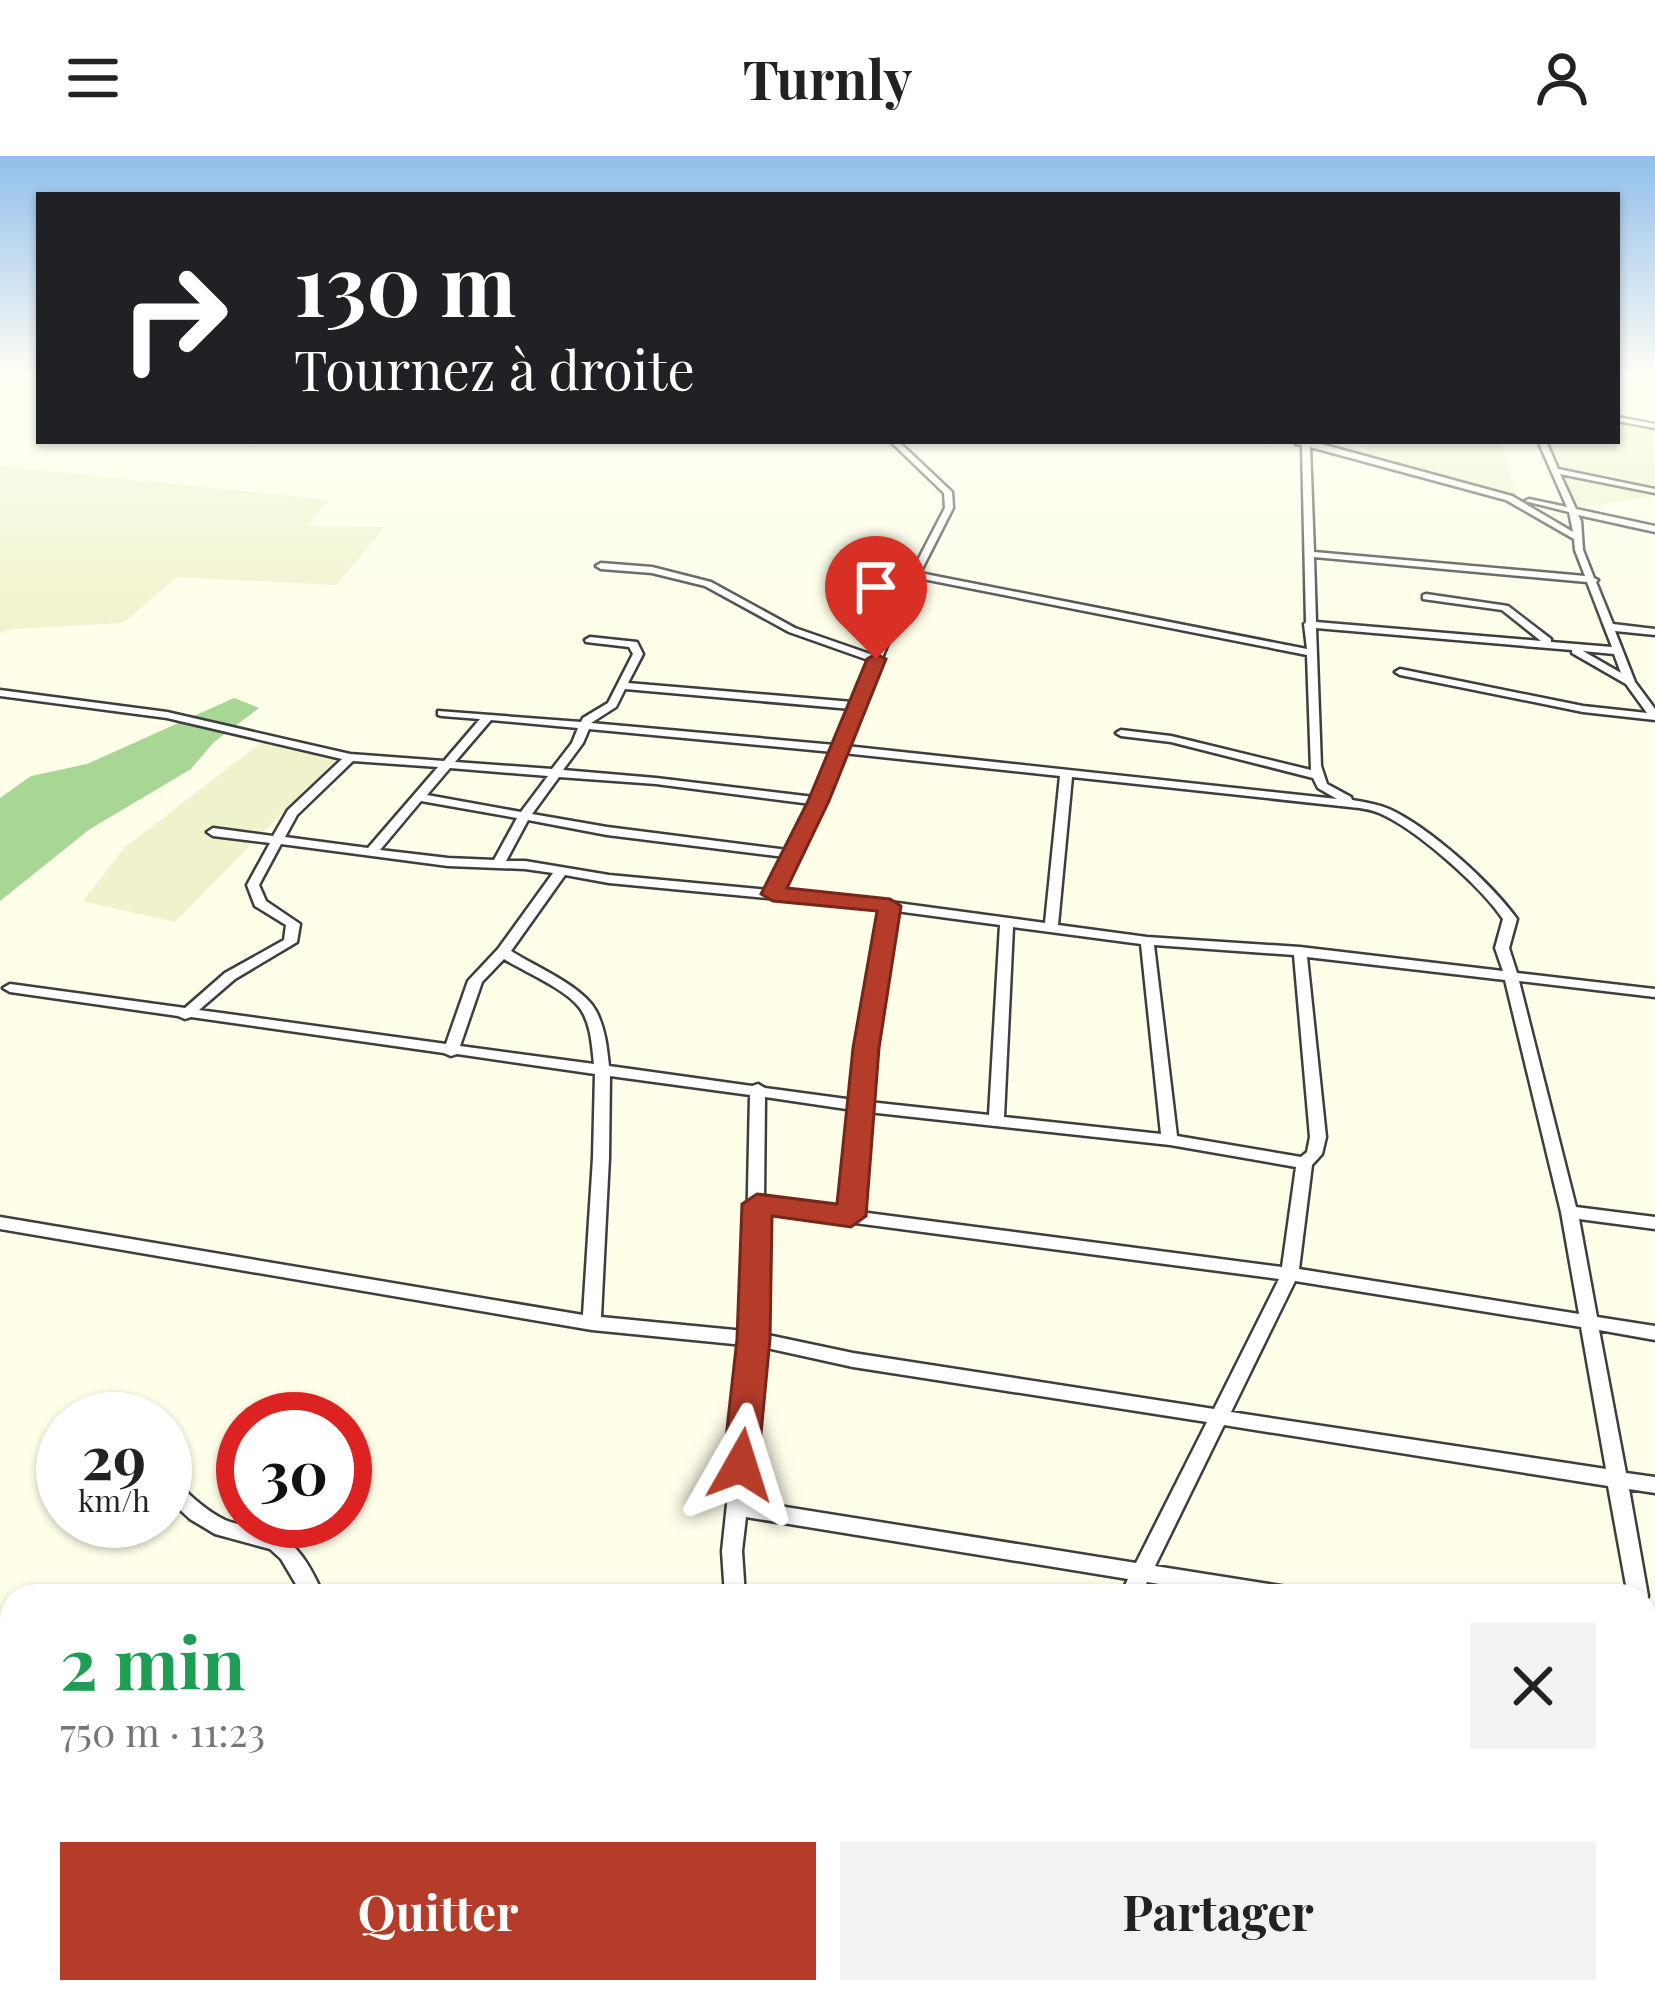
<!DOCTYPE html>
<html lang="fr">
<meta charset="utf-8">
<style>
body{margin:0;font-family:"Playfair Display",serif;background:#f2f2f2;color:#222;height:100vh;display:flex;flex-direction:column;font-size:45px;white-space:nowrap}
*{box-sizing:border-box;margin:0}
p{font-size:39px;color:#767676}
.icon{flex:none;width:66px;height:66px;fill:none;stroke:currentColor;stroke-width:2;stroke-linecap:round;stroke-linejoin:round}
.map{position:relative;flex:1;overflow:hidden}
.panel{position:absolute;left:0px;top:1428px;width:1656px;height:420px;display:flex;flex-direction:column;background:#fff;border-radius:36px 36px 0 0;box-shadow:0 3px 9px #0004}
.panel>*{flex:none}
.top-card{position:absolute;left:36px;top:36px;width:1584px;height:252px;border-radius:0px;box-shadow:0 3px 9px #0004;background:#202124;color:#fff;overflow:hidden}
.speed{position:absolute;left:36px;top:1236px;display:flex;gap:24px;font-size:60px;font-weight:700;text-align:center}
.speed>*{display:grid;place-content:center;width:156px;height:156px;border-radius:50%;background:#fff;box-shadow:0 3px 9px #0004;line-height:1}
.speed small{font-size:30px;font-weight:400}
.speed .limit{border:18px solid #d22;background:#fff;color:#111}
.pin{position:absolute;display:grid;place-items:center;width:102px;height:102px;color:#fff;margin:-123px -51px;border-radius:50% 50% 50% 0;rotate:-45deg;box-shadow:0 0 12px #0007}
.pin .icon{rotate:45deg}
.me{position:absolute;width:132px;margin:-66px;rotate:6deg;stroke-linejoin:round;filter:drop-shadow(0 0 9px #0008)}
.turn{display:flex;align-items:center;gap:42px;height:252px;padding:0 60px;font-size:54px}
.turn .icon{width:156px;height:156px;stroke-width:2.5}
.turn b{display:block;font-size:84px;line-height:102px}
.round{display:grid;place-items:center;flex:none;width:126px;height:126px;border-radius:0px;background:#f2f2f2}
.summary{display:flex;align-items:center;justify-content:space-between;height:204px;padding:0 60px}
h1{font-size:72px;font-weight:700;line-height:90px;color:#1e9e55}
.button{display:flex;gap:24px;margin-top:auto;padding:24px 60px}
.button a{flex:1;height:138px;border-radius:0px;background:#b53c29;color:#fff;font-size:48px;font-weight:700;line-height:138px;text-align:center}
.button a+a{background:#f2f2f2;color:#222}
header{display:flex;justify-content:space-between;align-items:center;height:156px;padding:0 60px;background:#fff;font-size:54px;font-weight:700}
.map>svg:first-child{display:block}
.farmland{fill:#eff2cb}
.forest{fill:#a7d695}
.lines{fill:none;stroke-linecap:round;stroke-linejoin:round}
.minor-casing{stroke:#3e3e3e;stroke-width:5}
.minor{fill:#fff;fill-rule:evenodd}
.route{fill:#b53c29;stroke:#76271b;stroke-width:3}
</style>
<header><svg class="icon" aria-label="menu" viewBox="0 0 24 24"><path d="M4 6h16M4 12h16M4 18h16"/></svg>Turnly<svg class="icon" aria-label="person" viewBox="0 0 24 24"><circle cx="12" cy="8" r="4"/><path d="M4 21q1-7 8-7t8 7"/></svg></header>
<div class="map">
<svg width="1655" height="1848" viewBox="0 0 1655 1848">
<rect width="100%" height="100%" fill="#fefee9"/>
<!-- farmland -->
<path class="farmland" d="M1617,263L1655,270V340L1572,352L1542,285H1617Z
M1369,285H1501L1517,343L1364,304Z
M0,310L329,344L307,370L385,371L336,429L177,421L123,467L9,473L0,477Z
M267,582L351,607L283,656L175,766L83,745L124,692Z"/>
<!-- forest -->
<path class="forest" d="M234,542L259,552L214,586L191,613L90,673L0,745V642L31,620L87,608Z"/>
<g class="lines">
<!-- minor casing -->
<g class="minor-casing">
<path id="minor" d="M1617,261L1655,268V272L1617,265Z
M890,285H898L952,336L953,352L920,417L1307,493L1304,468L1306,466L1302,289L1296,288V285H1310L1512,340L1573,376L1569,356L1525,345L1529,343L1567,351L1538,285H1546L1558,313L1655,333V337L1560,318L1576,353L1655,370V376L1578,359L1581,365L1583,394L1594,422L1598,424L1596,426L1613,468L1655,473V479L1615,475L1635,526L1655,553V564L1583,556L1400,519L1395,516L1400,513L1583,550L1647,557L1626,528L1572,497V494L1316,472L1321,610L1327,628L1351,641L1352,644C1364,646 1377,648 1389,653C1429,671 1491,727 1517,763L1509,792L1517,817L1655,833V841L1519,825L1576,1051L1655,1061V1073L1579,1063L1597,1161L1655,1170V1184L1599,1174L1626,1317L1655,1321V1337L1629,1333L1648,1440L1645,1446L1644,1440H1628L1608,1330L1224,1269L1155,1410L1287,1431L1294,1434L1297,1440H1232L1147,1426L1141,1440H1120L1128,1423L746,1361L742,1395L745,1440H725L722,1395L744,1189L592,1174L0,1073V1061L583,1159L593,1002L595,918L457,898L451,900L444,897L191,861L185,863L178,860L10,836L3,832L10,828L185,852L225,817L284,784L286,769L255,750L247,729L270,687L213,680L207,676L213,672L273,680L288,654L342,603L167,562L0,540V534L167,556L350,598L444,605L480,563L442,560L438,559V555L581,566L583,562L608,547L633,498L629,491L586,486L585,484L590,481L637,486L643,498L628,527L853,546L871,505L789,476L705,430L652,417L601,413L596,410L601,407L652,411L711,426L795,472L873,499L890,458L945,352L944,337ZM1310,291L1506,344L1574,383L1575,394L1585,420L1314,396ZM1314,401L1587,426L1612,491L1551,486V483L1508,450L1426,438L1423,439V443L1502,454L1541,485L1316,466ZM918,422L1307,499L1311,614L1171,580L1121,574L1116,577L1121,580L1171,586L1313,622L1318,632L1337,643L846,590L900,458ZM1583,495L1614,498L1621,517ZM625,533L851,553L835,589L591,567L616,551ZM491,564L578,572L572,587L552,613L455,606ZM589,573L833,596L814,641L656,622L563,614L583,587ZM843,597L1060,620L1045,767L890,746L781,736L824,645ZM353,605L438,611L368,692L285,681L297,659ZM450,612L548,620L521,656L427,639ZM559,621L656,628L811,648L788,694L607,671L532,658ZM1072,621L1350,651C1360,652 1370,653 1379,657C1415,672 1481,730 1503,763L1495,792L1503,815L1300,791L1147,781L1058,769ZM421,645L517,662L494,704L448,702L380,694ZM528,664L607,679L785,701L768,734L609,719L525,705H506ZM281,688L448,710L525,713L553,717L498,793L468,825L446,888L199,854L235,823L297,786L300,768L266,745L259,729ZM565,719L609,727L883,753L859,892L854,944L765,932L758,928L752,930L609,910C607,891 605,872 596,855C583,830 534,810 511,795ZM896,755L1000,769L989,959L869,946L873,892ZM1013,771L1141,788L1161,978L1004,961ZM1154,789L1294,799L1310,981L1307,996L1301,1001L1177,980ZM1307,801L1505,824L1561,1056L1579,1158L1299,1113L1312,1009L1322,998L1326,981ZM504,803C525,816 564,832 579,851C591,866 592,890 594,908L460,890L482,826ZM610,920L750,939L745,1175L601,1161L609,1002ZM765,941L853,954L843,1054L764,1043ZM868,956L1170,989L1296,1011L1282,1111L860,1056ZM764,1055L1279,1123L1214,1253L853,1197L763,1178ZM1295,1125L1581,1171L1606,1313L1231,1256ZM762,1191L853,1211L1207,1266L1136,1407L748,1345Z
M165,1320L172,1322C189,1338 204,1354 225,1364C237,1369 249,1370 262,1373C297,1382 310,1410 324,1440H303L281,1403L270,1393L215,1378L190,1363L165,1340Z
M1644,1465L1652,1467L1655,1475V1530L1647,1527L1644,1520Z
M1644,1708L1655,1710V1734L1644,1732Z
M749,1836H775L776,1848H750Z
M918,1836H945L940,1848H913Z
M1019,1836H1085L1092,1839L1096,1848H1030L1023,1845Z"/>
</g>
<!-- minor -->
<use href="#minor" class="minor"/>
</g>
<!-- sky -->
<linearGradient id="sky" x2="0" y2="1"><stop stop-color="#91beec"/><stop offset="0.46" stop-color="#fffff5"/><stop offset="1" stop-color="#fffff5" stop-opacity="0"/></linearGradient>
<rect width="1655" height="480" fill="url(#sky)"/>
<!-- route -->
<path class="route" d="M876,498L886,503L829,645L787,732L890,743L901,750L879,892L866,1060L851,1071L772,1060L770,1183L758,1309L753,1319L741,1323L728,1319L723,1309L737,1183L742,1048L757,1038L837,1048L853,892L877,755L773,745L761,738L808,645L867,503Z"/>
</svg>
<div class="speed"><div>29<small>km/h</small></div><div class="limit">30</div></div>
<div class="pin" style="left:876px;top:503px;background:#d93025"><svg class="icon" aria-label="arrive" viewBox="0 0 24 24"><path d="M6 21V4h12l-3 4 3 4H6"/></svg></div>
<svg class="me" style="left:741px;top:1309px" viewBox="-20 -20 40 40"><path d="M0-17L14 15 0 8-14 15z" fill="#b53c29" stroke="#fff" stroke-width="4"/></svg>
<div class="top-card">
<div class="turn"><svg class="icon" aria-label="right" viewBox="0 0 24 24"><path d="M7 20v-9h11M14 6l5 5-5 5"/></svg><div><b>130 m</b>Tournez à droite</div></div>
</div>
<section class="panel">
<div class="summary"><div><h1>2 min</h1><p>750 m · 11:23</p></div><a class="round"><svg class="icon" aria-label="close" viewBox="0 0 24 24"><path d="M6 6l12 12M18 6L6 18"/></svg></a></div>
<div class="button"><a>Quitter</a><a>Partager</a></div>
</section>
</div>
